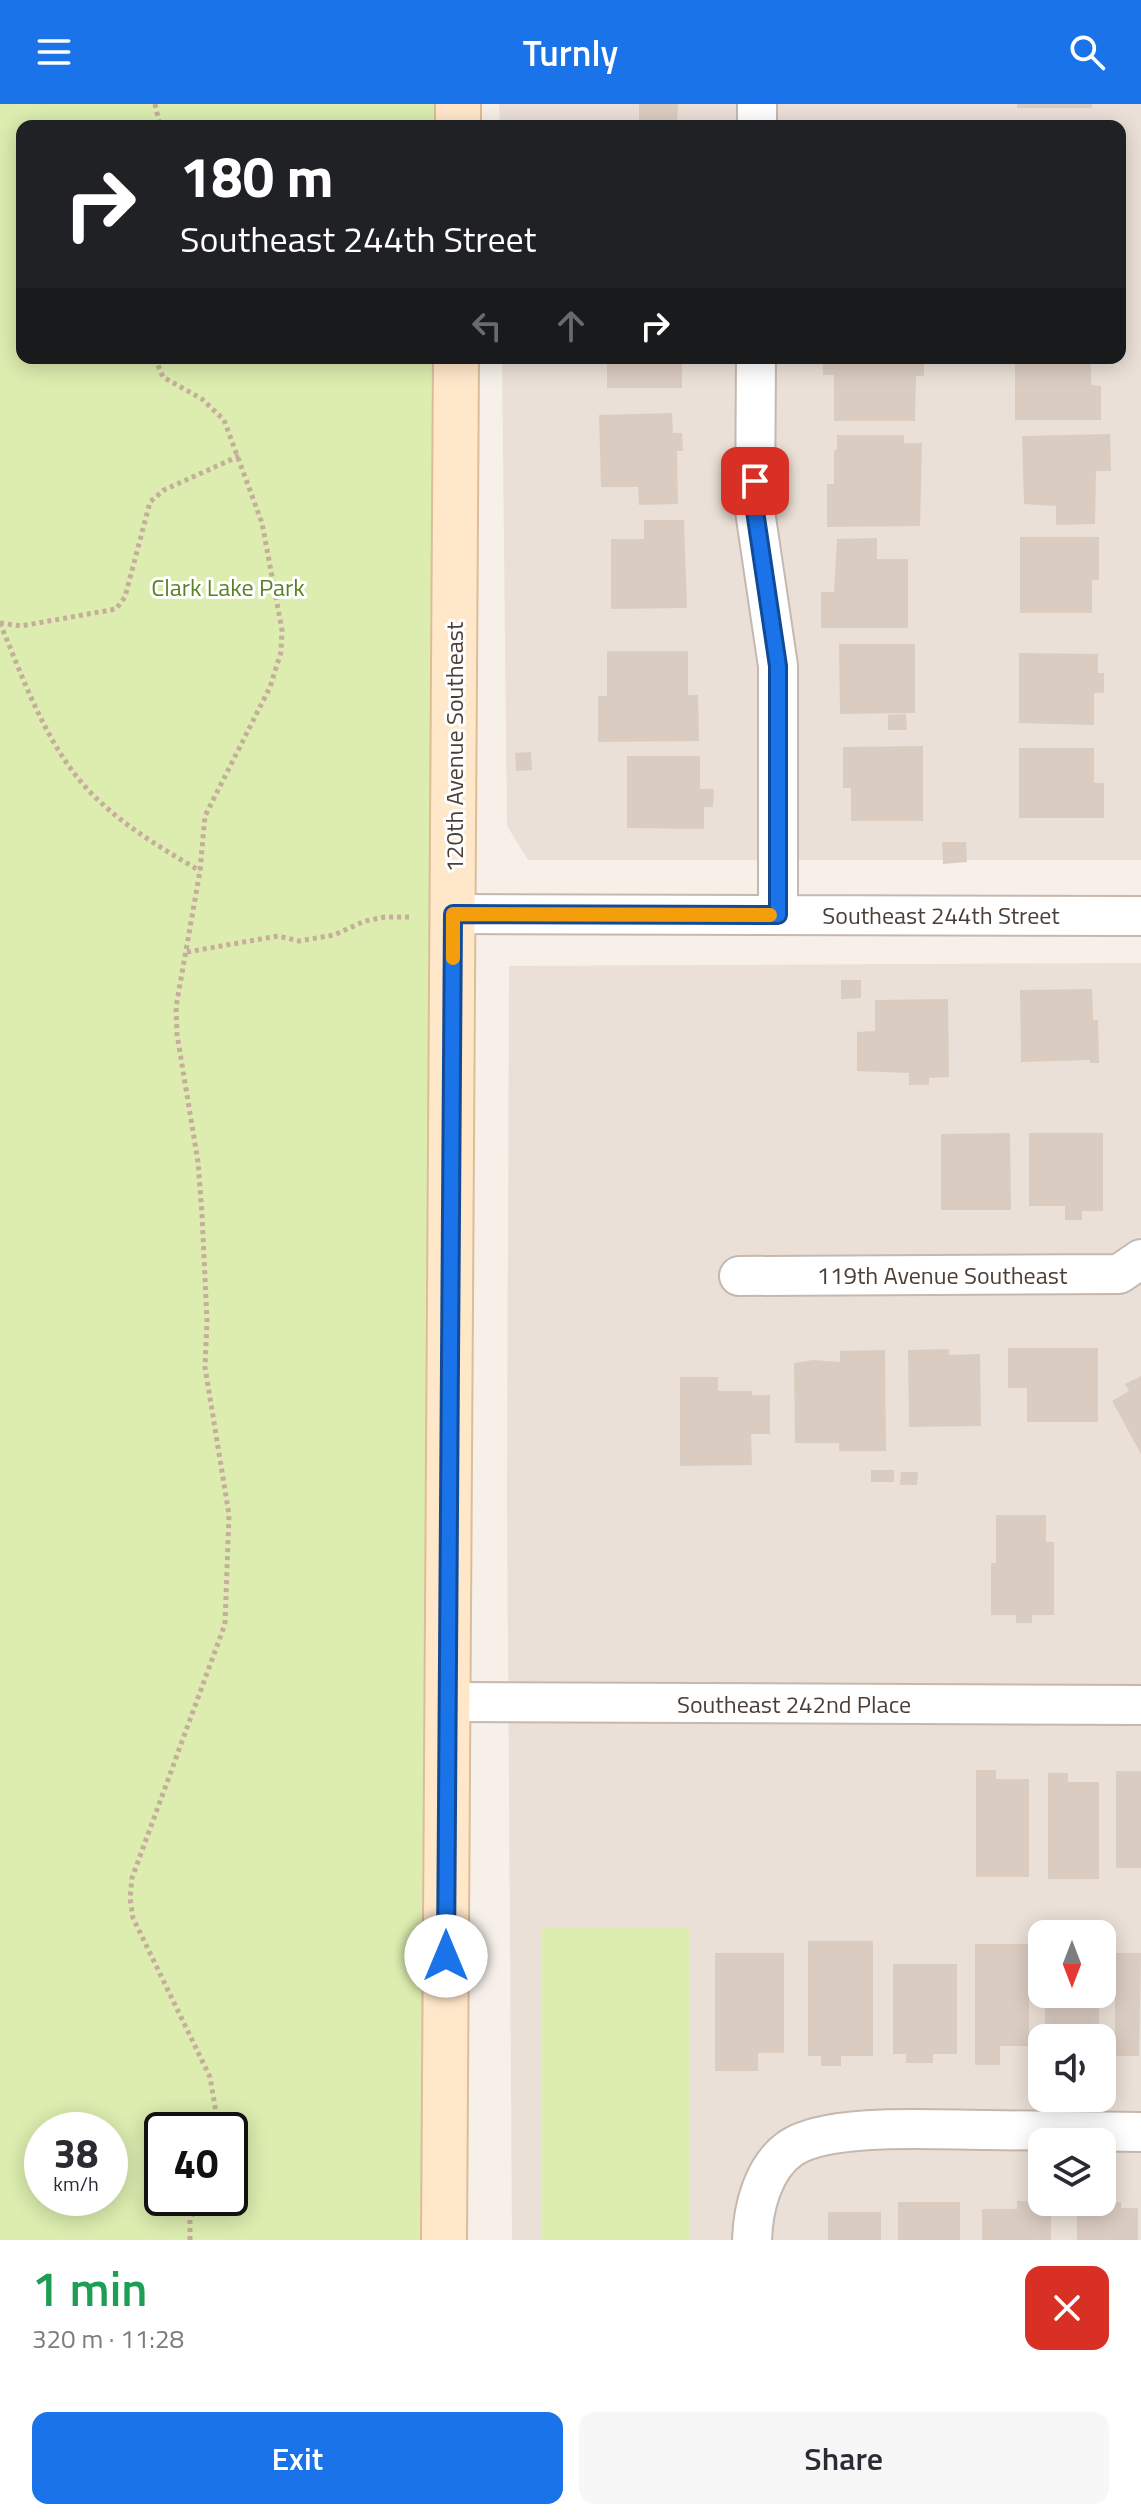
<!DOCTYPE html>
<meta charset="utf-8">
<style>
body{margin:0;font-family:"Titillium Web",sans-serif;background:#f7f7f7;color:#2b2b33;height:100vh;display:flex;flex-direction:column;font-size:30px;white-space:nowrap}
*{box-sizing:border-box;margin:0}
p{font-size:26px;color:#7c7c81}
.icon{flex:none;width:44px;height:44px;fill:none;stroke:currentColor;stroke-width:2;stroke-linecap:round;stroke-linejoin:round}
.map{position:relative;height:2136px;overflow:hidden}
.drawer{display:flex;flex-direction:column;background:#fff;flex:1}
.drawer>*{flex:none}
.hud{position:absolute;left:16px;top:16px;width:1110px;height:244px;border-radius:16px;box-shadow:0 4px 20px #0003;background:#202124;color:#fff;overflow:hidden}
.needle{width:52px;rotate:180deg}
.buttons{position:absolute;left:1028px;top:1816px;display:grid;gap:16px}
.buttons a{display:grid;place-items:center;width:88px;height:88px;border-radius:16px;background:#fff;box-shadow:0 4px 20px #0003;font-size:40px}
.speed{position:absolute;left:24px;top:2008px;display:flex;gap:16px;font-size:40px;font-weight:700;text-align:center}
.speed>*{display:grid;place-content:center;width:104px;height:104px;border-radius:50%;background:#fff;box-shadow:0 4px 20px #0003;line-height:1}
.speed small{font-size:20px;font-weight:400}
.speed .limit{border:4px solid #111;border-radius:12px;background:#fff;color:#111}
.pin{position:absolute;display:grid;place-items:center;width:68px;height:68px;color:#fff;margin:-34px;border-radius:16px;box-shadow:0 4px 12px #0006}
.me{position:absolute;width:88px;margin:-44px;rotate:0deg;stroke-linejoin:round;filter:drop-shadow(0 0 6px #0008)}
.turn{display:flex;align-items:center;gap:28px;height:168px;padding:0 32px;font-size:36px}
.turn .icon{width:104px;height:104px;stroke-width:2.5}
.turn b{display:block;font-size:56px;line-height:68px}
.lanes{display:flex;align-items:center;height:76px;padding:0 32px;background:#0003;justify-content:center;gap:40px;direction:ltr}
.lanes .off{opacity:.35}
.round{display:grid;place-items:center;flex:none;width:84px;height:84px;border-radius:16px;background:#f7f7f7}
.summary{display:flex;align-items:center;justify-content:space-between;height:136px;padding:0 32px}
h1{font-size:48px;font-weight:600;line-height:60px;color:#1e9e55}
.button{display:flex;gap:16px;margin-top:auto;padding:16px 32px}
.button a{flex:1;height:92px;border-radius:16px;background:#1a73e8;color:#fff;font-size:32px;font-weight:600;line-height:92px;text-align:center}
.button a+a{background:#f7f7f7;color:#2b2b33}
header{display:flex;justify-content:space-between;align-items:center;height:104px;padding:0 32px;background:#1a73e8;color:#fff;font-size:36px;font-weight:600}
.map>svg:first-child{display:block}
.residential{fill:#eae0d7;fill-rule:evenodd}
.green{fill:#dcedaf;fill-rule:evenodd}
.building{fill:#dbccc1}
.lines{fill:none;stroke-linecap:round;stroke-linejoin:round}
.street-casing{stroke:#c5b8ae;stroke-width:42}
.secondary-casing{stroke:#dcbd98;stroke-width:48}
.path{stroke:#c5ae9b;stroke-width:5;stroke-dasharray:4 4;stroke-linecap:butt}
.street{stroke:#fff;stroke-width:38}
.secondary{stroke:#ffe8ca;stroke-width:44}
.route-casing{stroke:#114b97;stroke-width:20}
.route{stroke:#1a73e8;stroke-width:14}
.slow{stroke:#f59e0b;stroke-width:14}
.labels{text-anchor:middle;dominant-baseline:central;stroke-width:6;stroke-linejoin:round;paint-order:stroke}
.park-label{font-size:24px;fill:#598224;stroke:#fff}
.street-label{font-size:24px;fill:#4a3f37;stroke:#fff}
</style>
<header><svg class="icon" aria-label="menu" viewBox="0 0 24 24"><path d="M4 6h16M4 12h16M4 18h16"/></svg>Turnly<svg class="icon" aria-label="search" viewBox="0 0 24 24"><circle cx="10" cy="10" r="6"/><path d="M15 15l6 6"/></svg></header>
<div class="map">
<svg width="1141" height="2136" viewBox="0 0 1141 2136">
<rect width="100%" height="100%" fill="#f6f0e9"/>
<!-- residential -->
<path class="residential" d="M499,0H1141V756H528L507,722L502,254H1120V22H500Z
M1141,859V2136H512L507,1394L509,862ZM1042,1830H1102V1890H1042ZM1042,1934H1102V1994H1042ZM1042,2038H1102V2098H1042Z"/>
<!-- green -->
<path class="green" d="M0,0H458V22H22V254H456L444,2136H0ZM42,2026H110V2094H42ZM162,2026H230V2094H162Z
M541,1824H689V2136H541Z"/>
<!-- building -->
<path class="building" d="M639,0H678L677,17H681V22H608V18H639Z
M1017,0H1092V4H1017Z
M1055,17H1094V22H1055Z
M607,254H682V284H607Z
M823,254H924V272H916L915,317H834V271H823Z
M1015,254H1091V281L1101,282V316H1015Z
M672,309L673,329H682L683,347H677L678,400L639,401L638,383H601L599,311Z
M1110,330L1111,367H1096L1095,420L1056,421V402L1024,400L1022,332Z
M837,331H904V339H922L920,422L827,423V380H834V346H837Z
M644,416H684L687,504L611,505V435H644Z
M1020,433H1099V476H1092V509H1020Z
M877,434V455H908V524H821V488H834L837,435Z
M839,540H915V609L840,610Z
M607,547H688V591H698L699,637L598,638V592H607Z
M1019,549L1098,550V569H1104V589H1094V621L1019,619Z
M906,610L907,626H888V611Z
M923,642V717H851V684H843V643Z
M1019,644H1094V679H1104V714H1019Z
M531,648L532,666L516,667L515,649Z
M627,652H700V685H714L713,703H704V725L627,724Z
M942,738H966L967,758L943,760Z
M841,876H861V894L841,895Z
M1092,885L1093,916H1098L1099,959H1090V956L1021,958L1020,886Z
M948,895L949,973L929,974V981H909V969L857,967V928L875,927V896Z
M1010,1029L1011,1106H941V1030Z
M1029,1029H1103V1107H1082V1116H1065V1102H1029Z
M1008,1244H1098V1318H1027V1284H1008Z
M949,1245V1251L980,1250L981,1322L909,1323L908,1246Z
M885,1246L886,1347H839V1339H795L794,1259L813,1256L840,1258V1247Z
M1141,1272V1350L1112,1297L1129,1287L1125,1280Z
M680,1273H718V1287H752V1291H770V1330H751L752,1361L680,1362Z
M871,1366H894V1378H871Z
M901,1368H918L917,1381H900Z
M996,1411H1046V1438H1054V1511H1032V1519H1016V1511H991V1459H996Z
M976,1666H996V1675H1029V1773H976Z
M1116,1667H1141V1764H1116Z
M1048,1669H1068V1678H1099V1775H1048Z
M808,1837H873V1952H841V1962H821V1952H808Z
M975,1840H1029V1942H1000V1961H975Z
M715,1849H784V1949H758V1967H715Z
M1115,1849H1141L1139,1952H1115Z
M893,1860H957V1950H933V1959H906V1950H893Z
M1045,1890H1099V1934H1045Z
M1102,2086H1111V2098H1121V2104H1138V2136H1077V2098H1102Z
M1017,2097L1051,2098V2136H982V2105H1017Z
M898,2098H960V2136H898Z
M828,2108H881V2136H828Z"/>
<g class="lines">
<!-- street casing -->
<g class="street-casing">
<path id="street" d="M757,22V0
M756,254L755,407L778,562V811
M453,810L1141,812
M739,1172L1119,1170L1141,1155
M447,1598L1141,1601
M752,2136C753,2104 763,2063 791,2044C829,2018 941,2026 989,2026C1040,2027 1090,2027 1141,2028"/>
</g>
<!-- secondary casing -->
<g class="secondary-casing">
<path id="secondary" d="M458,22V0
M444,2136L456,254"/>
</g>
<!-- path -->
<path class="path" d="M155,0L160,22
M155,254L163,273L202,295L224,316L262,419L282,526L281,548L270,583L205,712L200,767L176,903L177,930L198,1058L202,1110L207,1218L205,1263L229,1411L225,1520L132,1774L130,1794L133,1814L210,1973L219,2026
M0,519L21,522L116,505L125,493L150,398L164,386L239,352
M0,519C25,579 48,646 94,692C125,723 163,745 200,767
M187,848L278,832L299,837L334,831L365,817L385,813H411
M190,2136V2116L199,2094"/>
<!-- street -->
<use href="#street" class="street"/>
<!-- secondary -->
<use href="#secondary" class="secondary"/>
</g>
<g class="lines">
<!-- route casing -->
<g class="route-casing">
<path id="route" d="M446,1852L453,810L778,811V562L755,407V377"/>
</g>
<!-- route -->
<use href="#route" class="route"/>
<!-- slow -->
<path class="slow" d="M453,854V810L770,811"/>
</g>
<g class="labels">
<!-- park labels -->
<g class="park-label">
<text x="228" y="483">Clark Lake Park</text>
</g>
<!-- street labels -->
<g class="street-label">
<text transform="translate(454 643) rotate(-90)">120th Avenue Southeast</text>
<text x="941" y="811">Southeast 244th Street</text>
<text x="942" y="1171">119th Avenue Southeast</text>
<text x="794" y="1600">Southeast 242nd Place</text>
</g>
</g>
</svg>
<div class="buttons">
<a><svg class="needle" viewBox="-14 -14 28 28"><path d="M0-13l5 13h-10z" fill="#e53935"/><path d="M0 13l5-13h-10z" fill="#7c7c81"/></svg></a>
<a><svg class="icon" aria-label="sound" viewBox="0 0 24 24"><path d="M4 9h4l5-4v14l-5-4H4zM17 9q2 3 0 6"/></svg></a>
<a><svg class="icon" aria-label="layers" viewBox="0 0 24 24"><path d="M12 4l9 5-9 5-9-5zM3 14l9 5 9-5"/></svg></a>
</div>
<div class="speed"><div>38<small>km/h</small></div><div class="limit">40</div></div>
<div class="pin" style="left:755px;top:377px;background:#d93025"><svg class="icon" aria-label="arrive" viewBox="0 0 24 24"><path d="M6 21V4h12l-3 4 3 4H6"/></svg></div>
<svg class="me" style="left:446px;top:1852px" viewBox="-20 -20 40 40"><circle r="19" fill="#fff"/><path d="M0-13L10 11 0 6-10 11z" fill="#1a73e8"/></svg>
<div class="hud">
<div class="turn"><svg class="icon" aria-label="right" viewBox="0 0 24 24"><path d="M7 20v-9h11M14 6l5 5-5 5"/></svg><div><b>180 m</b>Southeast 244th Street</div></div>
<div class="lanes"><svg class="icon off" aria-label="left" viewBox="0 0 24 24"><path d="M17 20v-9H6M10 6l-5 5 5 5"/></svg><svg class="icon off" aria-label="ahead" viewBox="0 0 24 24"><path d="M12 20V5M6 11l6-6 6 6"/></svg><svg class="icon" aria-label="right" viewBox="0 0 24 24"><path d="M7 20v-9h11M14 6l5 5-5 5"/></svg></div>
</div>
</div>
<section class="drawer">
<div class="summary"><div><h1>1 min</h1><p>320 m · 11:28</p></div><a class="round" style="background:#d93025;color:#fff"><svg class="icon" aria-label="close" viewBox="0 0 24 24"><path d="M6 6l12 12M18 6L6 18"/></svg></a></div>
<div class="button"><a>Exit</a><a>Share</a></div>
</section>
